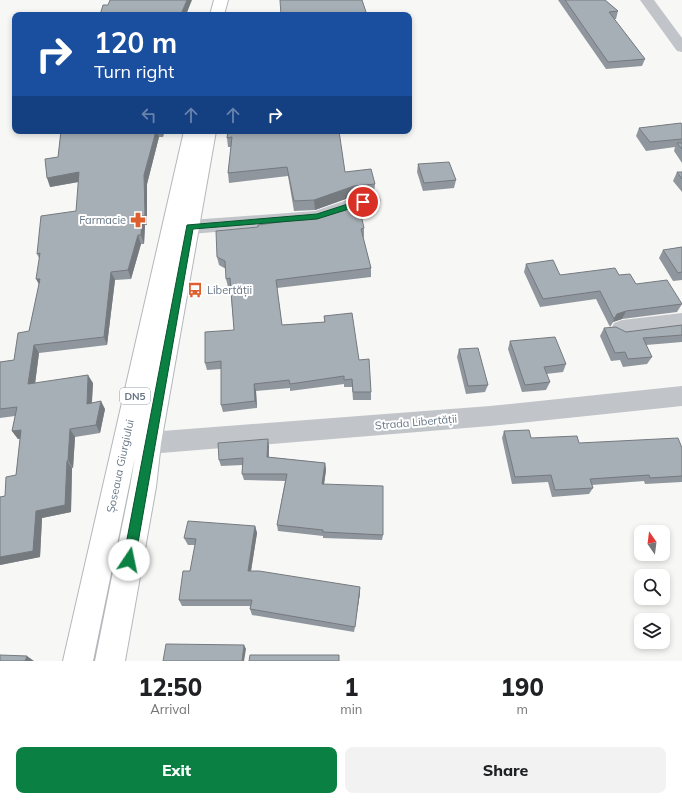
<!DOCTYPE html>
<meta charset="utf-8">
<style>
body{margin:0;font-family:Mulish,sans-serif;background:#f2f2f2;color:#202124;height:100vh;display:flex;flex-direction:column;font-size:15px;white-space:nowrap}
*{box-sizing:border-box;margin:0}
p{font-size:13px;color:#757577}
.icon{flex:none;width:22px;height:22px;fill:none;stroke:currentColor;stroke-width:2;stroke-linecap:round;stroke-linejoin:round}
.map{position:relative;height:661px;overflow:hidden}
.sheet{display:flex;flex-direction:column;background:#fff;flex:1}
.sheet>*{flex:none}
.top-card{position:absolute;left:12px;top:12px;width:400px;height:122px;border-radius:8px;box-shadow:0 2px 6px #0003;background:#1a4fa0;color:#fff;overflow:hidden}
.needle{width:26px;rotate:346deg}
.buttons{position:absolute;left:634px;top:525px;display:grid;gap:8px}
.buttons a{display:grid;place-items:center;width:36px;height:36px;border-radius:8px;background:#fff;box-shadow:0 2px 6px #0003;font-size:20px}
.pin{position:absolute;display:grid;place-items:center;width:34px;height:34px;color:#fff;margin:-17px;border:2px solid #fff;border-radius:50%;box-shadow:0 1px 4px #0007}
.me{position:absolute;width:44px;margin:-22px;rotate:11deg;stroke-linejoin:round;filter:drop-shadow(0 0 3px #0008)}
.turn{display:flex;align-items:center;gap:14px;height:84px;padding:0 16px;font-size:18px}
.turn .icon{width:52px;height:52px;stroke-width:2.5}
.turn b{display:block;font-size:28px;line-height:34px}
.lanes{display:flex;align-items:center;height:38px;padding:0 16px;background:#0003;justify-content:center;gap:20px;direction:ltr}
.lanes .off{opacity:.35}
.eta{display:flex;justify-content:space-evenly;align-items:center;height:68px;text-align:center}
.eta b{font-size:24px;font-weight:800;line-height:28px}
.cta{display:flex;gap:8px;margin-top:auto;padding:8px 16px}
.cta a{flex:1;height:46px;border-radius:8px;background:#0b8043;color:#fff;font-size:16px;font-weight:800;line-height:46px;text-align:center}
.cta a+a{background:#f2f2f2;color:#202124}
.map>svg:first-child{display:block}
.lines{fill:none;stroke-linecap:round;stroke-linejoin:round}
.highway-casing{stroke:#b4b7bb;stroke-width:2}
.minor{fill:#c1c4c8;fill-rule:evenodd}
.highway{fill:#fff;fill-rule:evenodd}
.wall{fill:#90969d}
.shaded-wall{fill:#757a7f}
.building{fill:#a7afb6;stroke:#757a7f}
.route{fill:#0b8043;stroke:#07532c}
.labels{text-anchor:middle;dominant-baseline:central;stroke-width:4;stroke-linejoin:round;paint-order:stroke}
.shield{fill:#fff;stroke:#959faa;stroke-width:1}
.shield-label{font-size:10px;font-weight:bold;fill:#677685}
.poi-label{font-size:11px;fill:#677685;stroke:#fff;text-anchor:end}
.street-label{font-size:11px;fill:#677685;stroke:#fff}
</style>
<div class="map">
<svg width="682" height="661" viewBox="0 0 682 661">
<rect width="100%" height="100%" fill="#f7f7f5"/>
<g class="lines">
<!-- highway casing -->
<g class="highway-casing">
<path id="highway" d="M214,0H228L224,15H210Z
M184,131H216L161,443L156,487L125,661H95L130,487L135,457L93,661H63Z"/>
</g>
<!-- minor -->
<path class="minor" d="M640,0H654L682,38V52L677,51Z
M372,194L379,196L381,200L379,204L358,209L317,224L190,234L183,232L180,227L183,222L190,220L315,211L347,200Z
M682,313V331L622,338L614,335L611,329L614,323L622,320Z
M682,386V406L490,426L149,454L140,451L137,443L140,435L149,432L490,406Z"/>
<!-- highway -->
<use href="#highway" class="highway"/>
</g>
<!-- wall -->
<path class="wall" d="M558,0H605L618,11L616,19H614L645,59L642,66L606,69Z
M682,125V163L674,151L675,147L646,151L636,136L639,128Z
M61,131H164L163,137H159L147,184V225H145L144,244H141L131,279L115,280L107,345L39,353L35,383H93L92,403L105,409L100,433L75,437L73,468H72L71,512L42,518L40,557L0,565V497L5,496L16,475L20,439H18L12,431L15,416L0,418V362L14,360L29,331L39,284V258L37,254L76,211L79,182L50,187L58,157Z
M228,131L345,172L375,184L374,193L354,196L315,210L294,211L288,176L229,183L228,173L231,147H228L227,138Z
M418,164L456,180L454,188L423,191L417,172Z
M677,172H682V192L673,181Z
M364,228V237H363L371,268V277L277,288L282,325L324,322V316L359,360L371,392V400H353L352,387H344V384L290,391V388L256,391L257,408L223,412L221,405V369L207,370L205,363L234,330L230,286L228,287L226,279V269L219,265L217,257Z
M682,247V280L673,281L659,258L663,250Z
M526,264L560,275H619L636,284L682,304L677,312L622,319L613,322L610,327L596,299L540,307L524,272Z
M682,325V342L646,345L652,357L647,364L623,367L620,360L611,361L600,336L604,328L626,332Z
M510,341L566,364L563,372L546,374L550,382L546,390L522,392L508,349Z
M459,349L488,385L485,392L466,394L457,357Z
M504,431L531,438L579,443L682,448V482L645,484L644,481L592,485L593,488L589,494L552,497L548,482L512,484L502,438Z
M269,446V457L325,463L326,470L324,484L383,535L382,540L323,538V536L278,531L277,525L285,481L244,480L242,474L243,465L221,466L219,460Z
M255,526L257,533L251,571L360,593L354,632L252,615L250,609V606H182L179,600L190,571L195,545H188L184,538Z"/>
<!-- shaded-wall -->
<path class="shaded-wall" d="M187,0H192L186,15L181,14Z
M156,131H157L159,137L147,184V225L145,216L144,175Z
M162,131H164L163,137Z
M79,172L83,181L50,187L47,178Z
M354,186V196L315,210L314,200Z
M142,216L145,225L144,244L141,235Z
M138,235L141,244L131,279L128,270Z
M111,272L115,280L107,345L104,337Z
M36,279H40L41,288Z
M626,311L622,319L613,322L610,327L617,314Z
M34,345L39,353L34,392L28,384Z
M88,375L93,383L91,412L87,404Z
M254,384L256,391L257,408L255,401Z
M101,401L105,409L100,433L96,425Z
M70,429L75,437L73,468L68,460Z
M21,430L27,437L18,439L12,431Z
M268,439L269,446L268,464L267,457Z
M67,461L72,468L71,512L42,518L40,557L0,565V557L36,511Z
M325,463L326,470L323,491L322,484Z
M255,526L257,533L250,577L248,571Z
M360,587V593L354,632L355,627Z
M244,645L246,649L244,661H242Z
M27,656L34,661H25Z"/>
<!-- building -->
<path class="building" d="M110,0H187L181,14L187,13V15H100L103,5H108Z
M280,0H362L367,15H281Z
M565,0H605L618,11L609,12L645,59L608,62Z
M681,123L682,125V139L650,142L639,128Z
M61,131H156L144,175L145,216H142L141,235H138L128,270L111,272L104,337L34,345L28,384L88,375L87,404L101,401L96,425L70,429L68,460L67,461L65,505L36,511L33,551L0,557V497L5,496L6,477L16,475L21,430L12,431L17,407L0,409V362L14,360L18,333L29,331L40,279H36L40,253L37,254L41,216L76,211L79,172L47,178L45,159L58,157Z
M228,131H339L345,172L371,169L375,184L354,186L314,200L294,201L287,167L228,173L232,137L227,138Z
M677,143H682V149Z
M449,162L456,180L424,183L418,164Z
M677,172H682V179Z
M358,202L364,228L361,229L371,268L276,280L282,325L325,322L324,316L352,313L359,360L369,359L371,392H353L352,379L344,380V376L290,384L289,380L254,384L255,401L221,405V361L205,363V332L234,330L230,278L226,279L225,261L217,257L216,231L258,227V225L317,217Z
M682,247V272L678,273L663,250Z
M553,260L560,275L615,268L619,275L630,274L636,284L667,280L682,304L626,311L617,314L614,319L600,291L543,299L526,264Z
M682,325V335L643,338L652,357L628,359L625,352L615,353L604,328L616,327L626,332Z
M555,337L566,364L544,367L550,382L525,385L510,341Z
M478,348L488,385L468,386L459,349Z
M529,430L531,438L577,436L579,443L678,438L682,448V476L650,478L649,475L590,479L593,488L555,490L551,475L515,477L504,431Z
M268,439L267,457L325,463L322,484L383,486V535L323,532V530L277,525L287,474H242L243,458L219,460L218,443Z
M188,521L255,526L248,571H259L360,587L355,627L250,609L252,600H179L183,571H190L196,539L184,538Z
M166,644L244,645L242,661H163Z
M0,655L27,656L25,661H0Z
M250,655H339V661H249Z"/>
<!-- route -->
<path class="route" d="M363,199L365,200V204L317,219L193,229L135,560L133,564L129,565L125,564L123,560L187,225L317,214Z"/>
<!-- icons -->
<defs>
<g id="pharmacy-bare" transform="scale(1.2)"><path d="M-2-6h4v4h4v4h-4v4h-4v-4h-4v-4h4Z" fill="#de5f2e" stroke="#fff" stroke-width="2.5" paint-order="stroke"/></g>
<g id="bus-bare" transform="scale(1.2)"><path d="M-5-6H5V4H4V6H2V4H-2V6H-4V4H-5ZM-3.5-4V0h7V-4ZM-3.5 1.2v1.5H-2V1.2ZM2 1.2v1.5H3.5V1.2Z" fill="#de5f2e" stroke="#fff" stroke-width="2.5" paint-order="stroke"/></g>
</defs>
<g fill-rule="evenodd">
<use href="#pharmacy-bare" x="138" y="220"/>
<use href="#bus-bare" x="195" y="290"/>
</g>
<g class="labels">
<!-- shield labels -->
<rect class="shield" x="120" y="388" width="30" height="16" rx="3"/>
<g class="shield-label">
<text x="135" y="396">DN5</text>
</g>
<!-- poi labels -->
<g class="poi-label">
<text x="126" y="220">Farmacie</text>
<text x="207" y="290" text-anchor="start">Libertății</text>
</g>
<!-- street labels -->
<g class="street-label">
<text transform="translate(416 422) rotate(-5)">Strada Libertății</text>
<text transform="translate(120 466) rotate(-78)">Șoseaua Giurgiului</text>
</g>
</g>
</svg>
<div class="buttons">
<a><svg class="needle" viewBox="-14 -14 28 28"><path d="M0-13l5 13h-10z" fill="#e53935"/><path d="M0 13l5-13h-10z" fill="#757577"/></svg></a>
<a><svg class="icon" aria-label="search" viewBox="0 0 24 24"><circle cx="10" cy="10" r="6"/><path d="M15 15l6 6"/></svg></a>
<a><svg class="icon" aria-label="layers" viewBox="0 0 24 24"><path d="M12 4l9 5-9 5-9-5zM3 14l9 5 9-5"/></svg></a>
</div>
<div class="pin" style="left:363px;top:202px;background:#d93025"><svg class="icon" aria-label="arrive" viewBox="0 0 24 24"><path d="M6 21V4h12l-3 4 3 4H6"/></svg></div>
<svg class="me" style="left:129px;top:560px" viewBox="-20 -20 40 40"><circle r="19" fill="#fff"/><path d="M0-13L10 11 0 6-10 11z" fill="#0b8043"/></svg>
<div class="top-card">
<div class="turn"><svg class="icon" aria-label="right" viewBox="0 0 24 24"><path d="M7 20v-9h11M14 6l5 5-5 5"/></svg><div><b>120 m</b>Turn right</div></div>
<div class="lanes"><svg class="icon off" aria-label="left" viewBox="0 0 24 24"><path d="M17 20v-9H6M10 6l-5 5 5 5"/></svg><svg class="icon off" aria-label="ahead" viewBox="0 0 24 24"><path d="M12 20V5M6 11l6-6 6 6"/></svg><svg class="icon off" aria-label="ahead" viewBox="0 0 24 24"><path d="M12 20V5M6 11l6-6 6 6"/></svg><svg class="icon" aria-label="right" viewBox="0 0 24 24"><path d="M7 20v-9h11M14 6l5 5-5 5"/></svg></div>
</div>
</div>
<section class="sheet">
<div class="eta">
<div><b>12:50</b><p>Arrival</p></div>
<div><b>1</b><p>min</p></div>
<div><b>190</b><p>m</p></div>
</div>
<div class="cta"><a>Exit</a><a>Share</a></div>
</section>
